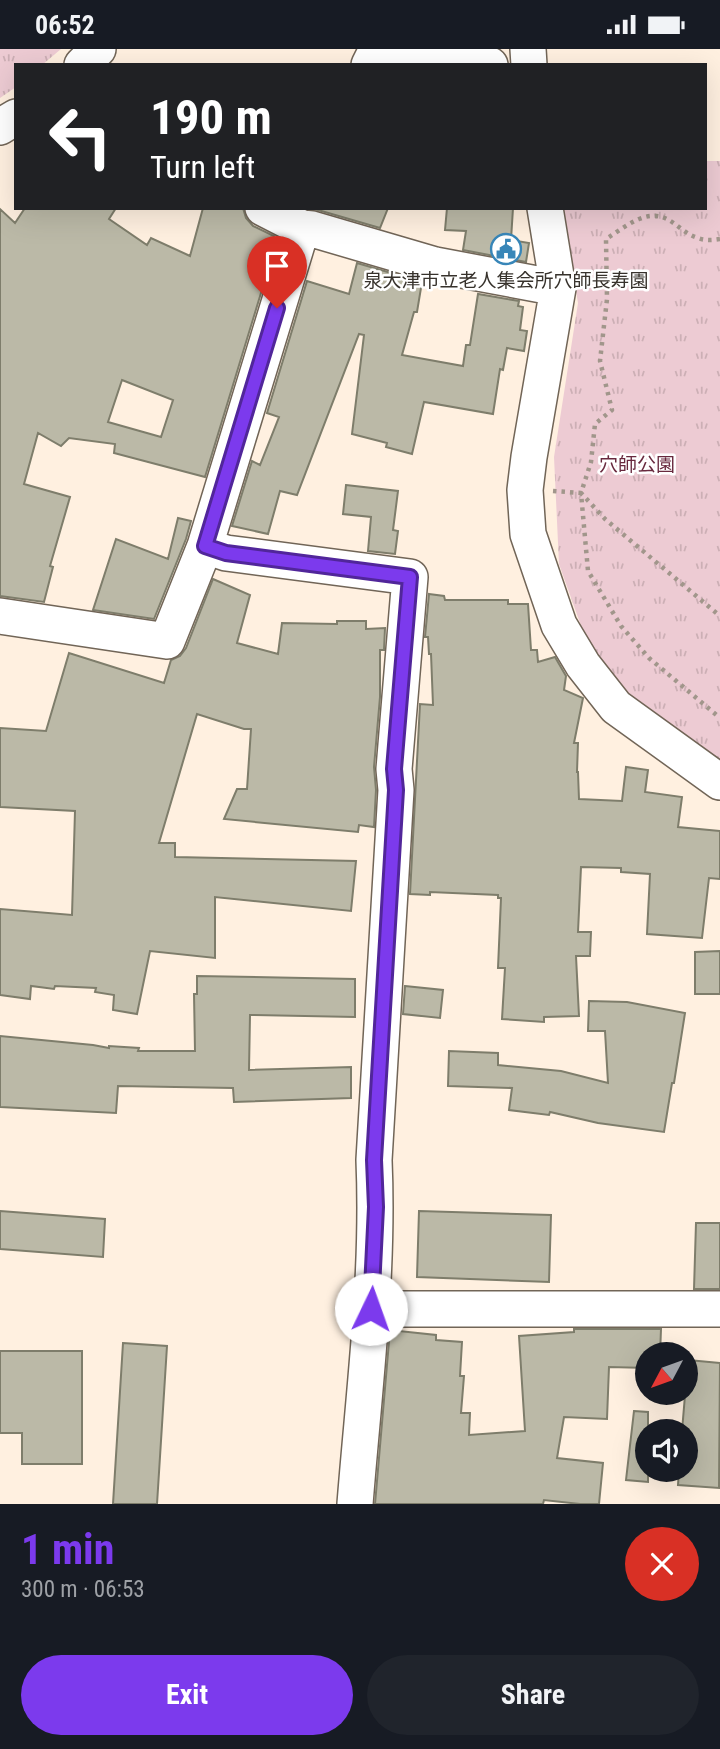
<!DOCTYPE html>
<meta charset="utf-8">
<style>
body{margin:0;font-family:"Roboto Condensed","Noto Sans JP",sans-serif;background:#20242c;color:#f1f3f6;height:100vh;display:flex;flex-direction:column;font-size:26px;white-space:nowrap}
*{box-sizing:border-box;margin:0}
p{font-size:23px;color:#9ea1a6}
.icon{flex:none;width:38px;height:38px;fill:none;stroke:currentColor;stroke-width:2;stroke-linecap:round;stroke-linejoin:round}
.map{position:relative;height:1455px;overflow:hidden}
.details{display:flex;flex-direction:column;background:#171b24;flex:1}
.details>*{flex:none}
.hud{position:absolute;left:14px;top:14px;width:693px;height:147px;border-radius:0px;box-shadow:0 7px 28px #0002;background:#202124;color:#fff;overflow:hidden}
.needle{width:46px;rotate:229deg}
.buttons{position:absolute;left:635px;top:1293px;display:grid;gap:14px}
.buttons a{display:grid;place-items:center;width:63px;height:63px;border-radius:50%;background:#171b24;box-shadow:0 7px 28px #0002;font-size:35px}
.pin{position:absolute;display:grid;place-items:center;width:60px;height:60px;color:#fff;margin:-72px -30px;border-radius:50% 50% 50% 0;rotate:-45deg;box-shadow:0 0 7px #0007}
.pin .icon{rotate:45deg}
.me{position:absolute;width:77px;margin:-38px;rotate:3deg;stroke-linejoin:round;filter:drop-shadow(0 0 5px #0008)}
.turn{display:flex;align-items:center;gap:24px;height:147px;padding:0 21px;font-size:32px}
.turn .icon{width:91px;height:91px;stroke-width:2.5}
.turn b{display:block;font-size:49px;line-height:60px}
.round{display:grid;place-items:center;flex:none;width:74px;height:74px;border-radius:37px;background:#20242c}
.headline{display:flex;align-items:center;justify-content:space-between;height:119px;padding:0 21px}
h1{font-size:42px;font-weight:700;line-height:52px;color:#7c3aed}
.cta{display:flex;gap:14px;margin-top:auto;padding:14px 21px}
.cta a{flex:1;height:80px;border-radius:42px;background:#7c3aed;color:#fff;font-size:28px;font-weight:700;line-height:80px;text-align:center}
.cta a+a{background:#20242c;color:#f1f3f6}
.status{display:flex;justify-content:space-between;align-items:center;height:49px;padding:0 35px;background:#171b24;direction:ltr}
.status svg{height:19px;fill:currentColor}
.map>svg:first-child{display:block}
.park{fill:url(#park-tufts)}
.building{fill:#bbb9a7;stroke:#7e7d6b;stroke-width:2;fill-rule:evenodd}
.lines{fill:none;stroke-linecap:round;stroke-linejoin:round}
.minor-casing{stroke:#716557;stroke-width:38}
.path{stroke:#a1968b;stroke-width:4.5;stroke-dasharray:3.5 5;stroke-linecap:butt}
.minor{stroke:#fff;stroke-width:35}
.route-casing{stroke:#51269a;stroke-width:18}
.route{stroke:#7c3aed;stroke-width:12}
.labels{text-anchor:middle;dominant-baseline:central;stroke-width:5;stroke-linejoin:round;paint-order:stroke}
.poi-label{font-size:19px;fill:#37322c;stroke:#fff}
.park-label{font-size:19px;fill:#68293e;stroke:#fff}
</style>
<div class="status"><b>06:52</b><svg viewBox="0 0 49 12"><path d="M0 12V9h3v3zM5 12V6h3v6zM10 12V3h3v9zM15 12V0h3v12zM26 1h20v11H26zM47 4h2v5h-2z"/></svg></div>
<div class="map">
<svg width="720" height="1455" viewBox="0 0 720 1455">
<defs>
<pattern id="park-tufts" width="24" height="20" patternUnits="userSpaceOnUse" patternTransform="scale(1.75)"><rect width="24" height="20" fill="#edcbd3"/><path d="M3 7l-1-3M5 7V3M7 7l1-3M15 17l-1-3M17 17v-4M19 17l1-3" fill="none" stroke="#ccafb5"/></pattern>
</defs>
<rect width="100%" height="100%" fill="#fff0e0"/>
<!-- park -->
<path class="park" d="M0,0H61L42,16H16V38L0,49Z
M705,112H720V718L657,673L611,628L590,602L559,515L554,408L578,254L562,159H705Z"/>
<!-- building -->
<path class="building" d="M25,159H116L109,170L147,196L151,189L190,207L203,159H243L246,169L253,177L274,187L267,204L273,206L267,220L268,221L205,428L114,404L115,395L69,389L61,397L38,384L24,435L70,448L50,517L53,518L44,553L0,547V160L15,174ZM122,331L173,351L161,388L108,373Z
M308,159H388L380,179L318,161Z
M447,159H513L511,191L529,194L526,213L463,201L466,182L445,181Z
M357,214L422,233L417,263H414L402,306L463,317L466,296H470L478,245L519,252L518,257L523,258L520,281L527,282L524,302L507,299L503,321L500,320L493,365L424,353L412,405L386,398L387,394L352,385L364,286L359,285L297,446L280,442L268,485L232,477L252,412L260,416L279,368L267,364L307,232L349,245Z
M346,436L398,442L393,481L398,482L395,505L368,502L371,468L343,465Z
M178,469L191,472L186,490L154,570L93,561L116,490L168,510Z
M213,530L250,546L237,594L278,605L282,574L337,575V572H366V580L385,579L384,601H380V648L374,718L376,741L374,778L359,776L358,783L224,770L237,740H247L251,680H244L197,665L159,794H175V808L356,812L351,862L215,848V909L150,902L137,965L113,961L114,946L95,943L96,939L55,937L54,940L31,937L30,950L0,946V860L72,866L75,762L0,758V679L46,682L69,604L164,634L171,611L180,607L186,599Z
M429,545L444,547L445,551H508V555H528L531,601H537L538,613L555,608L566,627L564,641L583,649L574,694H578L577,723H578L579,750L622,752L626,718L648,721L645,743L682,748L678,778L720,782V830L709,829L702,889L647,885L650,825L621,823V819L581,818L578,883H591L590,907H576L579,967L544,968V973L502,970L505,919H498L501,849H498V846L430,843V846L410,845L420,655L433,656L431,605H429L428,588H425Z
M720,902V945H695V903Z
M197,927L355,930V968L250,966L249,1021L351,1018V1049L234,1053L233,1039L118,1037L116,1064L0,1058V987L93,996L109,999V997L139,999L138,1002H195L194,945H197Z
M405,937L443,941L440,969L403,965Z
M589,952L627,953L685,964L674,1034H672L664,1083L598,1074L550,1063L549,1066L509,1061L512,1039L448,1037L449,1002L498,1004V1016L561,1022L608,1034L605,982H588Z
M0,1162L105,1170L103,1208L0,1200Z
M419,1162L551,1166L549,1233L417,1228Z
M696,1174H720V1240H694Z
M574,1280H661L660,1306H648V1319L609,1318L607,1370L564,1368L557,1409L603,1414L599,1455H580L544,1451L543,1455H375L390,1281L436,1286V1291L462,1293L460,1327H464L461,1364H470L469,1386L525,1382L519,1287L574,1283Z
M123,1294L167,1297L157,1455H113Z
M0,1302H82V1415H22V1384H0Z
M688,1311L720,1314L719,1439L678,1436L679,1421H686V1382H682Z
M634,1362L648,1363V1433L626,1431Z"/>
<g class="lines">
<!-- minor casing -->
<g class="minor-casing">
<path id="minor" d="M528,0L529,16
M82,16L98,0
M369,16L373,8L416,5L450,7L490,16
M0,78L16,68
M263,159L302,179L312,180L435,216L558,239
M545,159L558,239L529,408L525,441L528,485L559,576L583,616L616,658L720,733
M205,497L226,504L410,528L394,720L396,741L374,1111C379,1226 364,1341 355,1455
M0,567L167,592L205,497L302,179
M371,1260H720"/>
</g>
<!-- path -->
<path class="path" d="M720,190C713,191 706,192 698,189C677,183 668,158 639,170C627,175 616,184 606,190L607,250L600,312L612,361L595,375L591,413L581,444L605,470L720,567
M553,442L581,444L588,522L621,577L649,609L720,669"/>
<!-- minor -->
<use href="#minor" class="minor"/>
</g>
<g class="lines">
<!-- route casing -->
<g class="route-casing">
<path id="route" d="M277,259L205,497L226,504L410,528L394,720L396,741L374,1111L376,1158L371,1260"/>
</g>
<!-- route -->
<use href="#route" class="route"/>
</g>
<!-- icons -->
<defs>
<g id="civic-ring" transform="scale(1.575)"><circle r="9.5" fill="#fff" stroke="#3886b8" stroke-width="1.5"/><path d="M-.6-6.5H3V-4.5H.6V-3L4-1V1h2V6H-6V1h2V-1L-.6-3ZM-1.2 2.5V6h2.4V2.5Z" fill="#3886b8"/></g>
</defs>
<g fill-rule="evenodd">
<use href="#civic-ring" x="506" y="200"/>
</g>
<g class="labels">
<!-- poi labels -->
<g class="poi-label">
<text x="506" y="231">泉大津市立老人集会所穴師長寿園</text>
</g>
<!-- park labels -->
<g class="park-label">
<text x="637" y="415">穴師公園</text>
</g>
</g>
</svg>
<div class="buttons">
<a><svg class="needle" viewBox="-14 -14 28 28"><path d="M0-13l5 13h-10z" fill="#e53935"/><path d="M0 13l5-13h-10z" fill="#9ea1a6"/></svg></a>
<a><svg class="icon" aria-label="sound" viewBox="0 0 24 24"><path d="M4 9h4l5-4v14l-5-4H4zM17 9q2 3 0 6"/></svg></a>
</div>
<div class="pin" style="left:277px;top:259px;background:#d93025"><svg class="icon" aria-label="arrive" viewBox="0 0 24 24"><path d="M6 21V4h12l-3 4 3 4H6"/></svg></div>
<svg class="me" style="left:371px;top:1260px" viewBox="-20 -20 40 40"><circle r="19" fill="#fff"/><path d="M0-13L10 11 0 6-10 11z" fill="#7c3aed"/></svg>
<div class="hud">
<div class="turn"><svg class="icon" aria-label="left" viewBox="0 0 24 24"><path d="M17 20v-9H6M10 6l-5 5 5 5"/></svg><div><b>190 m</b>Turn left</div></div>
</div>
</div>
<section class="details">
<div class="headline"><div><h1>1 min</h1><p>300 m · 06:53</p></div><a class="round" style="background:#d93025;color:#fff"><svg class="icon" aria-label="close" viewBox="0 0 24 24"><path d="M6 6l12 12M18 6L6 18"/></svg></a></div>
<div class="cta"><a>Exit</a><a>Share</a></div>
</section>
